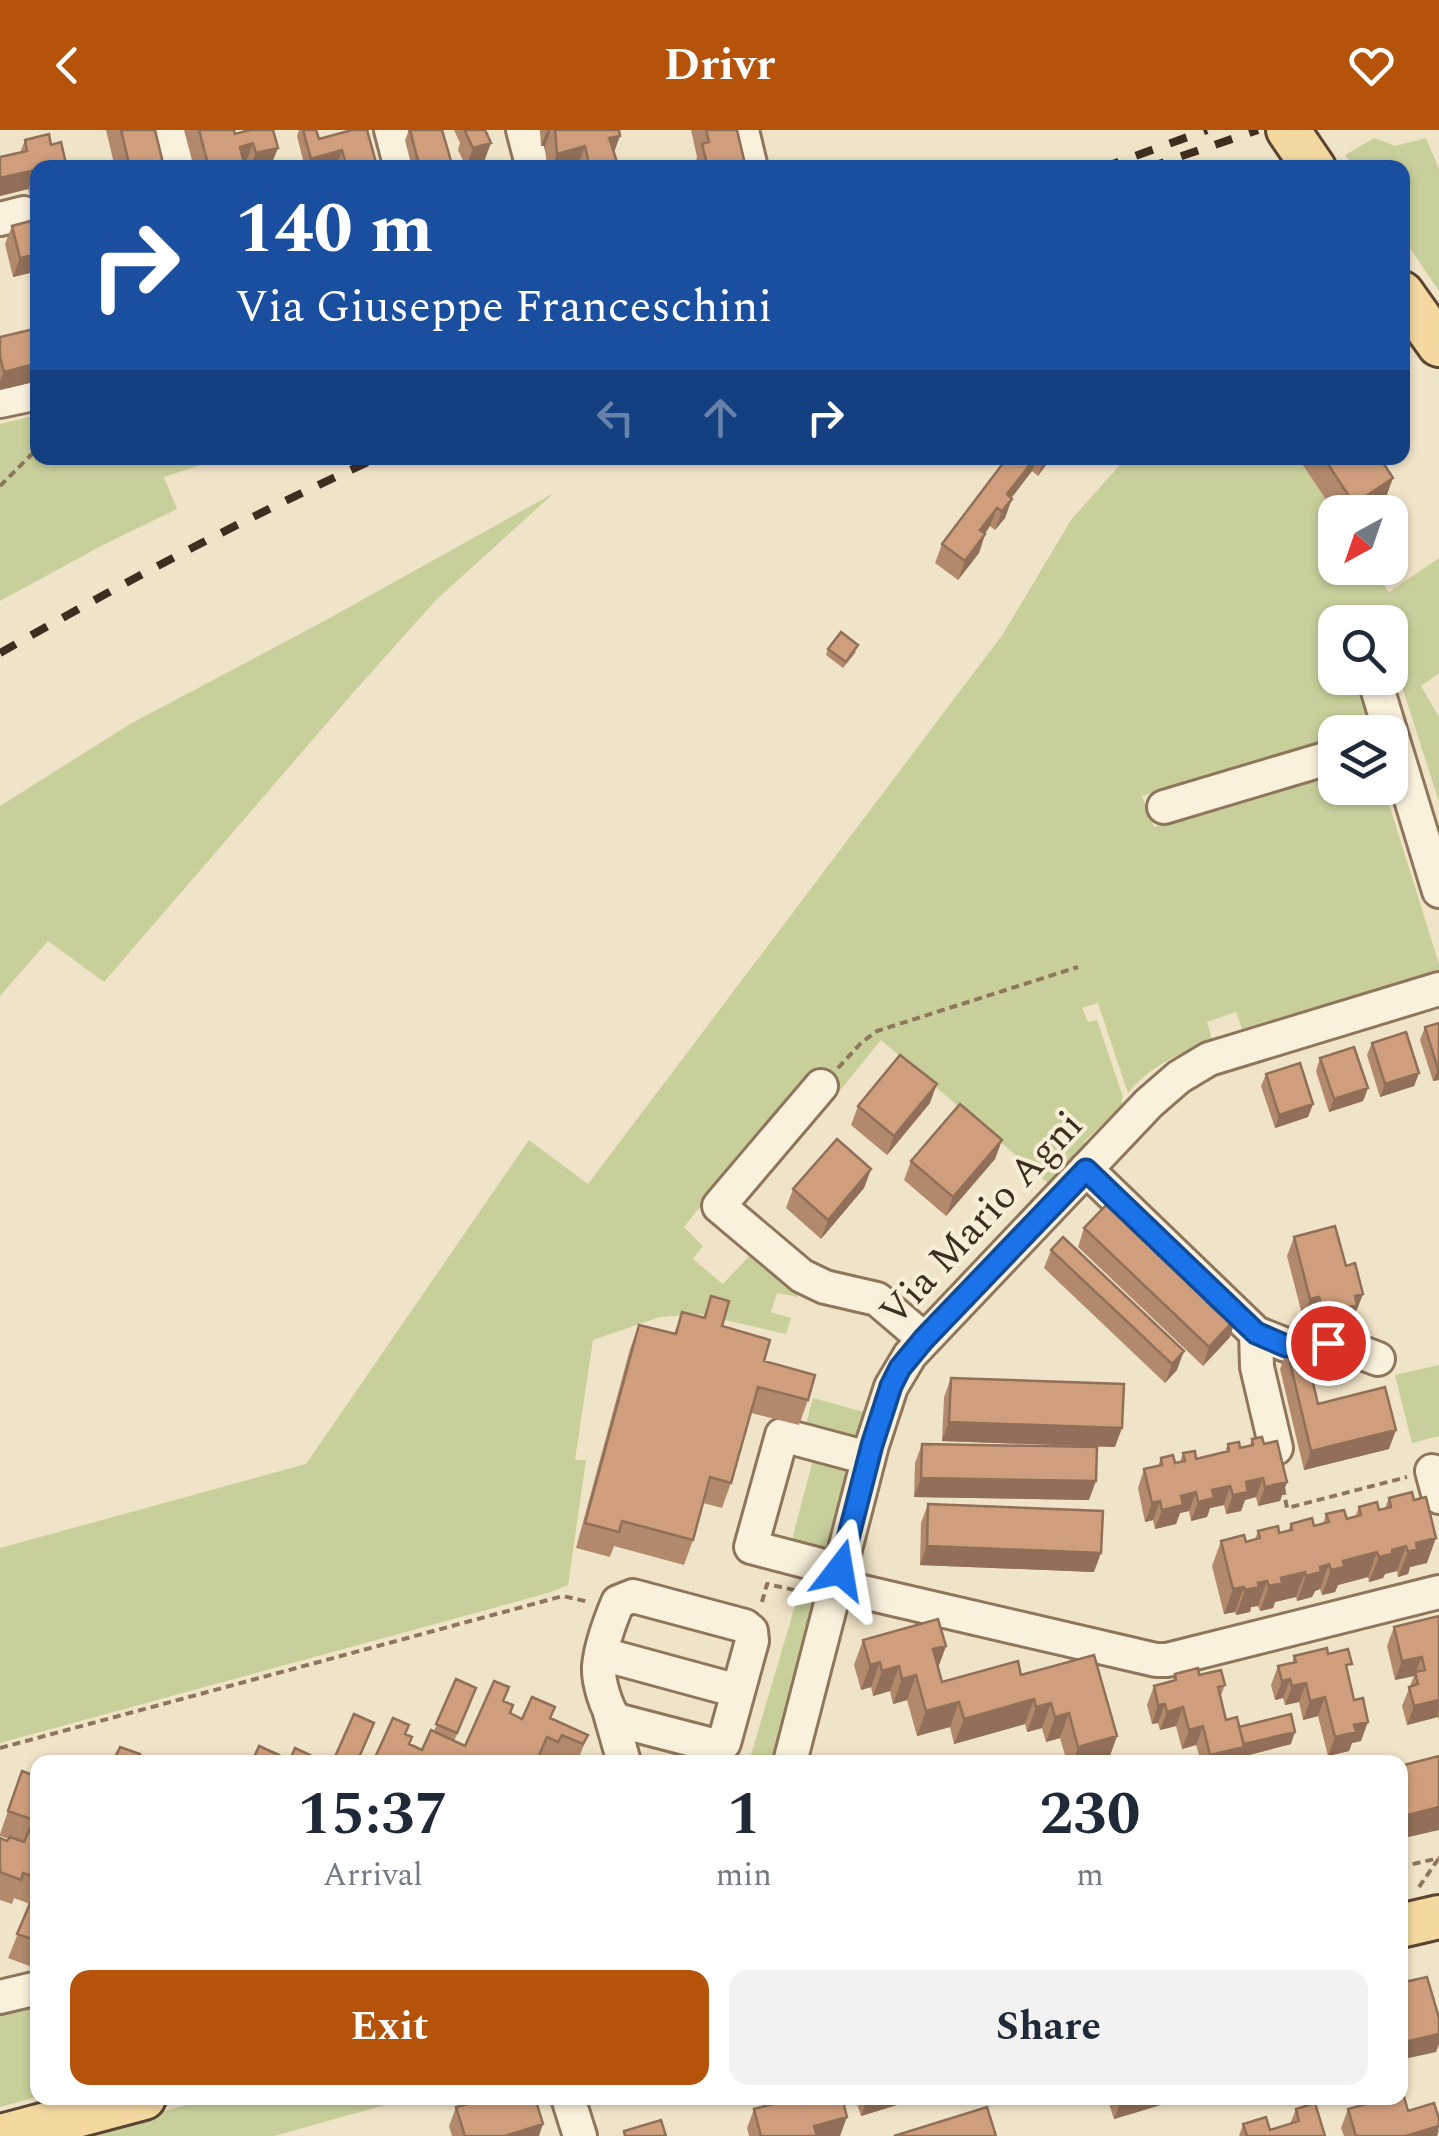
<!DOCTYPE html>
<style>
body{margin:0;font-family:Spectral,serif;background:#f2f2f3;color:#1f2937;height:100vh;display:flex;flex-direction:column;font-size:38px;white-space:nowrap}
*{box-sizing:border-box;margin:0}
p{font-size:32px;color:#747a83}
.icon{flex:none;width:55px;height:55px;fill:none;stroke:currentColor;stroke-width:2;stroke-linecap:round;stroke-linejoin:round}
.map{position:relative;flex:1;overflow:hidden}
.panel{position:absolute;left:30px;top:1625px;width:1378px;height:350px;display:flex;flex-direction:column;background:#fff;border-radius:20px;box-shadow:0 2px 8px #0004}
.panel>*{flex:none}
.top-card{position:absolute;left:30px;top:30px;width:1380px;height:305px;border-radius:20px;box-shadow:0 2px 8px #0004;background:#1a4fa0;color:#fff;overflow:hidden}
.needle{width:65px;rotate:220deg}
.tools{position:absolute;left:1318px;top:365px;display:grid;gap:20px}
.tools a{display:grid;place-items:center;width:90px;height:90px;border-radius:20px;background:#fff;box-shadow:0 2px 8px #0004;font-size:50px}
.pin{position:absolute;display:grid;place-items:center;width:85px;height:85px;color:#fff;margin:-42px;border:5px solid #fff;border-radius:50%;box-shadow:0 2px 10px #0007}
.me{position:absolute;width:110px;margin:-55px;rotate:14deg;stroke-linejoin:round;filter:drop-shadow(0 0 8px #0008)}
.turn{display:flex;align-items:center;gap:35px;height:210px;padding:0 40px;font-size:45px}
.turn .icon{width:130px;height:130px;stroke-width:2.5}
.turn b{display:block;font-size:70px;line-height:85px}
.lanes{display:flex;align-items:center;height:95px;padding:0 40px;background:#0003;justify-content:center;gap:50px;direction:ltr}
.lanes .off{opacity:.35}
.eta{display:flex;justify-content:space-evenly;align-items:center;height:170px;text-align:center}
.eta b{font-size:60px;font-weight:700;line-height:70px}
.cta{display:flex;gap:20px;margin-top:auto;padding:20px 40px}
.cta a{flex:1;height:115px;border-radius:20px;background:#b45309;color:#fff;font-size:40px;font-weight:700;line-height:115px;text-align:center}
.cta a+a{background:#f2f2f3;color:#1f2937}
header{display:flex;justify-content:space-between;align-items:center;height:130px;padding:0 40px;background:#b45309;color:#fff;font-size:45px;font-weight:700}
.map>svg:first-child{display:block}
.green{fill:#c9cf9b}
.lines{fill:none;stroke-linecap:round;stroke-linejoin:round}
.minor-casing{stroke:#8d765c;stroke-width:38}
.major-casing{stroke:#5b4430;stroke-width:48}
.path{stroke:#8d765c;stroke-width:4;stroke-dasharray:8 5;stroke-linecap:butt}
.minor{stroke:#faf1dc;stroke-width:32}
.major{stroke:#f3d9a0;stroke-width:42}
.rail{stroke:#3d2e20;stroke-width:8;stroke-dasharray:18 18;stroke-linecap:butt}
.wall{fill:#b2896c}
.shaded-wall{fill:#916f58}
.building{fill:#cf9f7d;stroke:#916f58;stroke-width:2.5}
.route-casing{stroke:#114b97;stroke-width:25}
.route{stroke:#1a73e8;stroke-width:18}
.labels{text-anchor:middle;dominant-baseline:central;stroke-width:8;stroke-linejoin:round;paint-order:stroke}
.street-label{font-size:40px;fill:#3d2e20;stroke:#f7eed8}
</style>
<header><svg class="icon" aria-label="back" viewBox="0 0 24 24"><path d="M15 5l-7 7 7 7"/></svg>Drivr<svg class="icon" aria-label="heart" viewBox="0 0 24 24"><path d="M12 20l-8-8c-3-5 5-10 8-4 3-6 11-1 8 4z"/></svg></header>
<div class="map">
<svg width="1439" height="2006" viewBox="0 0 1439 2006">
<rect width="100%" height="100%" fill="#f0e4c8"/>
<!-- green -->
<path class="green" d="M1374,8L1395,16L1426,8L1439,39V161L1403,108L1402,38L1354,37L1345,25Z
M37,285L38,328H222L164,347L177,379L103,415L0,471V294Z
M1126,328H1298L1335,383V438H1372L1389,462L1439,428V543L1421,556L1439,587V672L1390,519V492H1335V548H1355L1371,597L1354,602H1335V608L1142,666L1154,697L1335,646V658H1384L1439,834V841L1242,899L1236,882L1207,892L1213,913C1179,922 1151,936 1128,963L1098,873L1082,878L1088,892L1097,890L1123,967L1121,976L1084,1012L1092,1020L1054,1058L881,910L825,979L796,957L684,1097L703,1116L693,1129L723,1154L755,1120L792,1151L798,1167L777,1163L771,1182L791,1188L786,1204L699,1184L660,1187L593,1210L575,1330H586L568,1455L548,1463L0,1613V1418L306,1334L529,1010L588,1054L1003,504L1071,390Z
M554,363L436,470L352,564L104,852L48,811L0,866V676L130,594L326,490Z
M1439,1235V1306L1412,1313L1395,1245Z
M813,1268L864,1282L856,1312L805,1298Z
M814,1326L850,1336L827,1431L789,1421Z
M797,1469L819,1473L772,1632H749Z
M37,1865V1967L0,1977V1874Z
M212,1968H410L274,2006H73Z"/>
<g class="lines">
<!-- minor casing -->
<g class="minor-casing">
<path id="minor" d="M172,0L182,38
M391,0L401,38
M523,0L533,38
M742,0L751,38
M0,89L24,83
M0,271L38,263
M1374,548L1439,761
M1164,677L1335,626
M821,956L719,1076L802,1146L825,1157L877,1169L924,1209
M1086,1039L1256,1203L1286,1215L1339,1214L1378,1229
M1256,1203L1257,1237L1276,1318
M1432,1341L1439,1367
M839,1440L751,1417L782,1305L868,1328
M837,1456L1156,1530H1167L1439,1462
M633,1466L745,1496L751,1501L752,1511L724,1613L720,1617L616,1590C606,1579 598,1551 599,1536C601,1516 610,1491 618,1472Z
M602,1524L738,1561
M610,1583L624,1632
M790,1632L872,1315L891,1257L910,1225L1149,973L1179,947L1209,929L1439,859
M0,1867L38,1858
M568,1968L580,2006"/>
</g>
<!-- major casing -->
<g class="major-casing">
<path id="major" d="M1288,0L1314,38
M1402,163L1439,215
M1400,1796L1439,1787
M1,2006L144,1968"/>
</g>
<!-- path -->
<path class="path" d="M0,356L38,318
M838,938L861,913L877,901L1078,837
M1283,1357L1287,1378L1407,1347
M762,1472L767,1454L803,1462
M0,1618L563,1466L589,1472
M1400,1737L1439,1728
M1419,1757L1439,1728"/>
<!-- minor -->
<use href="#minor" class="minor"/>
<!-- major -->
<use href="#major" class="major"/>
<!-- rail -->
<path class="rail" d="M1102,38L1207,0
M1147,38L1258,0
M0,523C123,453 248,386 377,328"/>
</g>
<!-- wall -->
<path class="wall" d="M106,0H155L164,38H115Z
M184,0H234L235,4L242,3L243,0H273L270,38H194Z
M299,0H316L319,9L377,36L376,38H339L338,33L321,38H305L297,6Z
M409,0H442L453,38H412L405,10Z
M454,0H485L484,32L466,37L458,20L460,13Z
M540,0H619L614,23L619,38H547L545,16H541Z
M691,0H737L746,38H694L697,27Z
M25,10L38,38V141L13,147L5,114L12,96L36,90L28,59L0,66V27L20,23Z
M38,198V251L0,260V207Z
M1007,328H1051L1038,346L1032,341L1011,368L1005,388L995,400L990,396L985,404L979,423L958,450L935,433L942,414Z
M1298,328H1380L1384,373L1370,382L1335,383Z
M828,519L856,522L843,538L826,525Z
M1439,893V950L1433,951L1420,910L1425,897Z
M1372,913L1419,943L1414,956L1380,967L1367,925Z
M1320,928L1368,958L1363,971L1329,982L1316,941Z
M1266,944L1313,974L1308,987L1275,998L1261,956Z
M930,973L887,1025L851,995L858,976Z
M1002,1010L995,1029L946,1086L904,1050L911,1031Z
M871,1039L864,1058L821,1109L786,1078L793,1059Z
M1128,1085L1125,1092L1213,1166L1210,1175L1220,1184L1230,1207L1203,1236L1078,1117L1084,1098Z
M1294,1107L1346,1136L1363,1164L1351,1194L1317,1203L1312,1186L1303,1188L1287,1126Z
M1051,1120L1177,1240L1165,1253L1044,1138Z
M711,1166L722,1196L764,1231L808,1270L799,1295L751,1283L731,1353L722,1378L703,1373L693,1410L684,1435L614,1416L610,1427L576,1418L630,1219L639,1195L674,1204L682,1182L703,1188Z
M1287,1220L1318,1274L1389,1319L1304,1340L1280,1239Z
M951,1248L1115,1317L942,1311L944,1267Z
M1252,1309L1264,1314L1287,1352L1280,1371L1258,1376L1256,1367L1245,1370L1241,1381L1226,1384L1224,1375L1210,1378L1207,1387L1191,1391L1189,1381L1180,1383L1176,1394L1155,1399L1153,1390L1145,1392L1138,1358L1144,1339L1158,1336L1161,1328L1175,1333L1180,1332L1183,1323L1196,1329L1225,1322L1228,1314L1240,1318L1250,1316Z
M922,1314L1089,1370L914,1367L915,1333Z
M1389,1368L1427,1433L1410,1437L1408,1444L1398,1447L1397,1441L1385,1444L1383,1448L1369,1452L1368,1447L1338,1455L1335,1462L1322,1465L1320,1459L1315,1461L1312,1467L1297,1471L1296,1467L1275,1472L1273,1478L1260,1481L1258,1476L1251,1477L1250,1482L1236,1485L1235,1482L1224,1484L1212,1436L1221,1411L1246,1412L1255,1409L1258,1401L1279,1403L1288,1401L1291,1394L1314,1396L1323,1394L1326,1384L1347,1389L1355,1387L1359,1377L1379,1380L1385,1378Z
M928,1374L1094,1442L920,1435L921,1393Z
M1439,1486V1591L1438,1587L1407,1595L1402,1576L1414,1546L1395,1550L1387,1516L1394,1497Z
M863,1510L946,1516L938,1537L942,1552L1021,1545L1117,1606L1108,1631L1101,1632H1067L1060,1608L1046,1612L1042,1598L1027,1602L1025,1594L954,1614L950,1597L917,1606L907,1570L893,1574L890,1561L873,1566L871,1557L861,1560L854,1535Z
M1328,1524L1348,1545L1361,1611L1352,1613L1349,1621L1328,1626L1318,1586L1303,1590L1299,1572L1285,1575L1283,1568L1275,1570L1271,1555L1278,1536L1292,1533L1294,1526Z
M1175,1544L1199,1545L1225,1555L1220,1568L1226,1590L1239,1597L1291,1614L1241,1627L1239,1632H1201L1196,1615L1182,1619L1176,1596L1160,1600L1158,1593L1152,1594L1147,1575L1154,1556L1172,1551Z
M456,1549L472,1570L454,1611L465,1616L509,1557L504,1571L510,1584L522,1589L551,1588L588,1605L577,1632H559L553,1630L551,1632H373L405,1604L409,1614L422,1620L434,1601Z
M22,1641L38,1647V1823L32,1837L8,1828L30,1774L14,1768L12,1774L0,1770V1708L7,1711L9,1709L0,1706V1704Z
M791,1968H842L840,2006H749L747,1998L754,1979L790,1970Z
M855,1968H920L861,1986Z
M1107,1968H1184L1114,1989Z
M483,1973L539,2006H452L449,1996L456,1977Z
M1296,1979L1325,2006H1239L1243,1994L1270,2000L1290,1994Z
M1348,1979L1408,1981L1439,2001L1437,2006H1344L1341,1998Z"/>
<!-- shaded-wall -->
<path class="shaded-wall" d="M547,0H551L545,16H541Z
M620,6L611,31L609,8Z
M253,13L244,38L240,17Z
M491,13L484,32L466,37L473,18Z
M585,16L577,38H551L557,24Z
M278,18L270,38H250L256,23Z
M342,20L338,33L321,38H308L311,29Z
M35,40L28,59L0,66V48Z
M38,124V141L13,147L20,128Z
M38,233V251L0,260V251L4,242Z
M1035,328H1037L1032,341L1000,383L1007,364Z
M1045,328H1051L1038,346Z
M1393,348L1384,373L1370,382H1351L1354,374Z
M1012,369L1005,388L995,400L1002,381Z
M997,378L990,396L973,419L980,400Z
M985,404L979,423L958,450L965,431Z
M1439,938V950L1433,951L1438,939Z
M1419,943L1414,956L1380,967L1385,954Z
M937,954L930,973L887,1025L894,1006Z
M1368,958L1363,971L1329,982L1334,969Z
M1313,974L1308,987L1275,998L1279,985Z
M1002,1010L995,1029L946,1086L953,1067Z
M871,1039L864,1058L821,1109L828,1090Z
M1363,1164L1351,1194L1317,1203L1324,1184L1355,1166Z
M1319,1167L1312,1186L1303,1188L1310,1169Z
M1236,1188L1230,1207L1203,1236L1209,1217Z
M1184,1221L1177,1240L1165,1253L1172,1234Z
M949,1292L1122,1298L1115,1317L942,1311Z
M1396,1300L1389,1319L1304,1340L1311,1321Z
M921,1348L1096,1351L1089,1370L914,1367Z
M1263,1348L1256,1367L1245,1370L1241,1381L1226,1384L1233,1365L1246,1352Z
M1287,1352L1280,1371L1258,1376L1265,1357Z
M1230,1356L1224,1375L1210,1378L1207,1387L1191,1391L1198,1372L1212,1360Z
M1196,1362L1189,1381L1180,1383L1176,1394L1155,1399L1162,1380L1181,1366Z
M1160,1371L1153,1390L1145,1392L1152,1373Z
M1436,1408L1427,1433L1410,1437L1408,1444L1398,1447L1408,1422L1416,1413Z
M927,1416L1101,1423L1094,1442L920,1435Z
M1406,1416L1397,1441L1385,1444L1383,1448L1369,1452L1379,1427L1392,1420Z
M1377,1422L1368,1447L1338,1455L1335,1462L1322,1465L1331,1440L1343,1431Z
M1329,1434L1320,1459L1315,1461L1312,1467L1297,1471L1306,1446L1320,1437Z
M1305,1442L1296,1467L1275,1472L1273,1478L1260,1481L1269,1456L1281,1448Z
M1267,1451L1258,1476L1251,1477L1250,1482L1236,1485L1245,1460L1258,1453Z
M1244,1457L1235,1482L1224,1484L1233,1459Z
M946,1516L937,1541L933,1519Z
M1422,1527L1414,1546L1395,1550L1402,1531Z
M880,1532L871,1557L861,1560L870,1535Z
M899,1536L890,1561L873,1566L882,1541Z
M916,1545L907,1570L893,1574L902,1549Z
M1290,1549L1283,1568L1275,1570L1282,1551Z
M1306,1553L1299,1572L1285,1575L1292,1556Z
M1325,1567L1318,1586L1303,1590L1310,1571Z
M1034,1569L1025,1594L954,1614L964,1589Z
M1439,1570L1438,1587L1407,1595L1414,1576Z
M959,1572L950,1597L917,1606L926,1581Z
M1051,1573L1042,1598L1027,1602L1036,1577Z
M1165,1574L1158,1593L1152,1594L1158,1575Z
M1183,1577L1176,1596L1160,1600L1167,1582Z
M1069,1583L1060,1608L1046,1612L1055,1587Z
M1368,1592L1361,1611L1352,1613L1349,1621L1328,1626L1335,1607L1354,1595Z
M1203,1596L1196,1615L1182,1619L1189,1600Z
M1295,1602L1291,1614L1241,1627L1239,1632H1208L1210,1625L1240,1615Z
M1117,1606L1108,1631L1101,1632H1073L1078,1617Z
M1439,1677V1700L1400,1709V1687Z
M1439,1904V1914L1436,1922L1400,1930V1913Z
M868,1968H920L861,1986Z
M1122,1968H1184L1114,1989Z
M847,1987L840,2006H810L814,1996Z
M543,1994L539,2006H505Z
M1439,1996L1437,2006H1406Z"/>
<!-- building -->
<path class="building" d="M121,0H155L164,38H130Z
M199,0H234L235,4L250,0H273L278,18L256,23L253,13L240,17L245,38H209Z
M303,0H316L319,9L352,0H367L377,36L347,38L342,20L311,29Z
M410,0H442L453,38H420Z
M466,0H485L491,13L473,18L465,1Z
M555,0H619L620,6L609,8L619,38H590L585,16L557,24Z
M706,0H737L746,38H708L702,14L709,12Z
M49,4L51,15L61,12L67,38H38V49L35,40L0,48V27L27,21L25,10Z
M38,89V124L20,128L12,96Z
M38,198V233L4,242L0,227V207Z
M1007,328H1035L1007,364L1012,369L1002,381L997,378L980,400L985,404L965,431L942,414Z
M1324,328H1380L1393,348L1354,374Z
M841,502L858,515L846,532L828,519Z
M1439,893V938L1438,939L1425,897Z
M1406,902L1419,943L1385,954L1372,913Z
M1354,917L1368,958L1334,969L1320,928Z
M900,925L937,954L894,1006L858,976Z
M1300,933L1313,974L1279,985L1266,944Z
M960,974L1002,1010L953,1067L911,1031Z
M837,1009L871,1039L828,1090L793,1059Z
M1112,1069L1128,1085L1123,1090L1134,1101L1138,1096L1213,1166L1207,1172L1220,1184L1226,1178L1236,1188L1209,1217L1084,1098Z
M1335,1096L1346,1136L1355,1133L1363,1164L1355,1166L1357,1175L1324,1184L1319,1167L1310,1169L1294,1107Z
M1063,1107L1184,1221L1172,1234L1051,1120Z
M711,1166L729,1171L722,1196L770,1210L764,1231L815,1245L808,1270L758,1257L731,1353L710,1347L693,1410L622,1391L619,1402L585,1393L639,1195L676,1204L682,1182L705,1188Z
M1304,1216L1318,1274L1385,1257L1396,1300L1311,1321L1287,1220Z
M951,1248L1124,1254L1122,1298L949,1292Z
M1262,1307L1264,1314L1277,1311L1287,1352L1265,1357L1263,1348L1246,1352L1248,1362L1233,1365L1230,1356L1212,1360L1214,1368L1198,1372L1196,1362L1181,1366L1183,1375L1162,1380L1160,1371L1152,1373L1144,1339L1162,1335L1161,1328L1173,1325L1175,1333L1185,1331L1183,1323L1195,1321L1196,1329L1229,1321L1228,1314L1239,1312L1240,1318L1253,1315L1252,1309Z
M922,1314L1097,1317L1096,1351L921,1348Z
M1412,1362L1414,1370L1426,1367L1436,1408L1416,1413L1417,1419L1408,1422L1406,1416L1392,1420V1424L1379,1427L1377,1422L1343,1431L1344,1437L1331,1440L1329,1434L1320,1437L1321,1442L1306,1446L1305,1442L1281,1448L1282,1453L1269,1456L1267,1451L1258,1453L1259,1457L1245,1460L1244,1457L1233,1459L1221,1411L1244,1405L1246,1412L1260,1408L1258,1401L1278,1396L1279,1403L1292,1400L1291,1394L1312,1388L1314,1396L1329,1392L1326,1384L1344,1380L1347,1389L1361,1385L1359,1377L1377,1372L1379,1380L1391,1377L1389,1368Z
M928,1374L1103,1381L1101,1423L927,1416Z
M1439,1486V1570L1414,1576L1409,1557L1418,1554L1415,1542L1425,1540L1422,1527L1402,1531L1394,1497Z
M938,1489L946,1516L933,1519L942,1552L1018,1531L1021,1545L1094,1525L1117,1606L1078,1617L1069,1583L1055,1587L1051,1573L1036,1577L1034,1569L964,1589L959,1572L926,1581L916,1545L902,1549L899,1536L882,1541L880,1532L870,1535L863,1510Z
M1327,1518L1328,1524L1348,1519L1352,1534L1346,1535L1354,1570L1363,1568L1368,1592L1354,1595L1356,1602L1335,1607L1325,1567L1310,1571L1306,1553L1292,1556L1290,1549L1282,1551L1278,1536L1296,1532L1294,1526Z
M1198,1538L1199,1545L1221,1540L1225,1555L1218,1557L1226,1590L1237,1587L1244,1617L1210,1625L1203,1596L1189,1600L1183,1577L1167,1582L1165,1574L1158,1575L1154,1556L1176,1550L1175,1544Z
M456,1549L476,1558L457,1603L436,1594Z
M494,1551L509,1557L503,1571L513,1575L510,1583L522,1589L532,1567L555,1577L550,1588L588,1605L583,1614L562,1605L558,1612L547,1607L536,1632H373L393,1588L409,1595L405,1604L412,1607L409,1614L422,1620L431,1600L465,1616Z
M354,1584L374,1593L357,1632H342L334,1629Z
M1291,1584L1295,1602L1244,1614L1239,1597Z
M259,1616L279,1625L276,1632H252Z
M120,1617L140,1624L137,1632H113Z
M295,1618L310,1625L306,1632H289Z
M1439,1626V1677L1400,1687V1636Z
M22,1641L38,1647V1748L23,1743L21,1750L0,1742V1708L7,1711L10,1707L24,1712L34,1690L8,1681Z
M38,1755V1811L17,1804Z
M1427,1847L1439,1888V1904L1400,1913V1853Z
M1403,1963L1408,1981L1434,1973L1439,1989V1996L1406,2006H1356L1348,1979L1388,1968H1400V1964Z
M501,1968H535L543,1994L505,2006H465L456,1977L482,1970L483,1973Z
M795,1968H842L847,1987L814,1996L817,2006H761L754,1979Z
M1315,1973L1325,2006H1247L1243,1994L1266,1987L1270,2000L1299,1991L1296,1979Z
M987,1977L996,2006H894Z
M661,1990L666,2006H625L624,2001Z"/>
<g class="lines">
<!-- route casing -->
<g class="route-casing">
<path id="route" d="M840,1440L872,1315L891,1256L900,1238L924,1209L1086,1040L1256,1203L1286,1216L1328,1213"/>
</g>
<!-- route -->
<use href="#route" class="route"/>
</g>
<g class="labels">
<!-- street labels -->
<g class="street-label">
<text transform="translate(982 1089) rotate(-47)">Via Mario Agni</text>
</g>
</g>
</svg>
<div class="tools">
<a><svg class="needle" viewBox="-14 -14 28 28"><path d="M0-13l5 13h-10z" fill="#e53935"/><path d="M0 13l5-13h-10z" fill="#747a83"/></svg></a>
<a><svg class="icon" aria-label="search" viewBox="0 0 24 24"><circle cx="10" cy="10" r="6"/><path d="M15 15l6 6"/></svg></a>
<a><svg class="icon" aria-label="layers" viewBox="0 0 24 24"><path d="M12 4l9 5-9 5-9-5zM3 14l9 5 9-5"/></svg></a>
</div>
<div class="pin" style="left:1328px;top:1213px;background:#d93025"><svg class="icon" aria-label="arrive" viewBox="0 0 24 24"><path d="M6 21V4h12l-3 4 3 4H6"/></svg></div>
<svg class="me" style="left:840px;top:1440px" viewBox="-20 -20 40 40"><path d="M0-17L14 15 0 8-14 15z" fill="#1a73e8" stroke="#fff" stroke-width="4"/></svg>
<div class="top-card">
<div class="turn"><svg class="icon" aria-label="right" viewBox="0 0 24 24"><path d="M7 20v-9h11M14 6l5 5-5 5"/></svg><div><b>140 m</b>Via Giuseppe Franceschini</div></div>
<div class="lanes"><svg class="icon off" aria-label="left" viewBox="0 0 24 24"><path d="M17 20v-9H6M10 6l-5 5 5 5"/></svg><svg class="icon off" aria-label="ahead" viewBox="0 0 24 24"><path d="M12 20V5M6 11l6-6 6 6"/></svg><svg class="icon" aria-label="right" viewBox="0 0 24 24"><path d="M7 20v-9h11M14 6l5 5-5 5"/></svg></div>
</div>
<section class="panel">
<div class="eta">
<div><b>15:37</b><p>Arrival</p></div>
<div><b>1</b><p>min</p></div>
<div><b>230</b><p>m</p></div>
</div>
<div class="cta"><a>Exit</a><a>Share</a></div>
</section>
</div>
